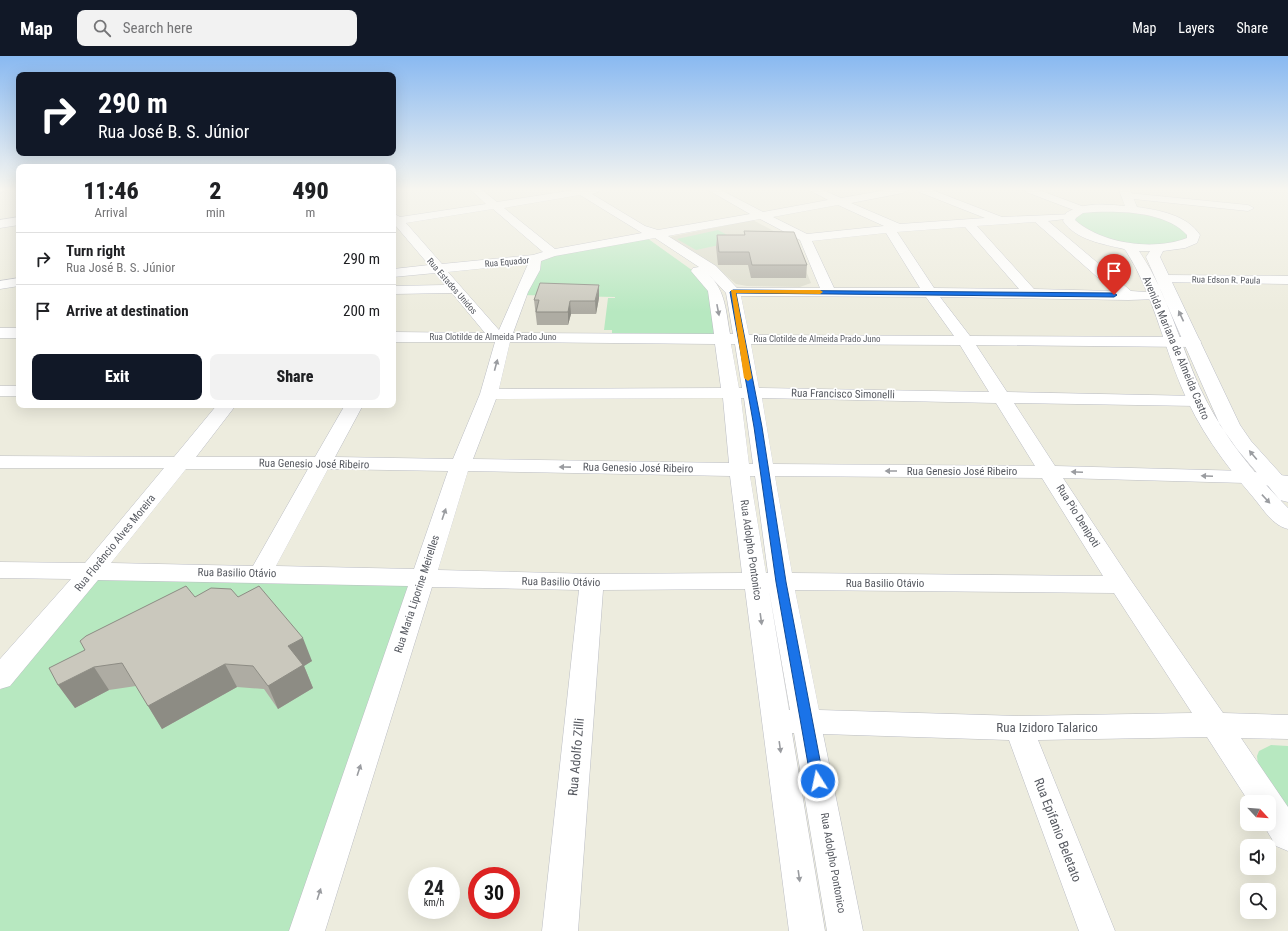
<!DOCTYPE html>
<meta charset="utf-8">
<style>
body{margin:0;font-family:"Roboto Condensed",sans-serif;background:#f2f2f2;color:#202124;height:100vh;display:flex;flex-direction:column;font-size:15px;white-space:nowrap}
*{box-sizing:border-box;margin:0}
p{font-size:13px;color:#757577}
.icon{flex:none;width:22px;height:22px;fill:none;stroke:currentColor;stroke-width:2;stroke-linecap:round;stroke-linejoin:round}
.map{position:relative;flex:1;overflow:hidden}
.sheet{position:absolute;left:16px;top:108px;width:380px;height:244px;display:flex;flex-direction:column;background:#fff;border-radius:8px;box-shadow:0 4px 16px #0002}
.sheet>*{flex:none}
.hud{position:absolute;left:16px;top:16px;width:380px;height:84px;border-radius:8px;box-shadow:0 4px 16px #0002;background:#111827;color:#fff;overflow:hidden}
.needle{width:26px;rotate:116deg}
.buttons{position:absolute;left:1240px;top:739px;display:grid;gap:8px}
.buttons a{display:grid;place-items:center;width:36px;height:36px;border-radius:8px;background:#fff;box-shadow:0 4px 16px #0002;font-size:20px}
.speed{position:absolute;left:408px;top:811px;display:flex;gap:8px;font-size:20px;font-weight:700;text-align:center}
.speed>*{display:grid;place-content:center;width:52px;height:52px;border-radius:50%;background:#fff;box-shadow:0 4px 16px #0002;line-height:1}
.speed small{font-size:10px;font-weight:400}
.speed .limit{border:6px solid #d22;background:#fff;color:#111}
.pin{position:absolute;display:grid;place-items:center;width:34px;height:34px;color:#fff;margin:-41px -17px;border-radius:50% 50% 50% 0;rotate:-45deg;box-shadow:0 0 4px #0007}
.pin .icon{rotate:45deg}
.me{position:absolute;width:44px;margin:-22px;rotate:350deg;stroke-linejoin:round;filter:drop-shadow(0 0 3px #0008)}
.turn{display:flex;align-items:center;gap:14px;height:84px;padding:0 16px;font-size:18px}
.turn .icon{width:52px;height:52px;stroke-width:2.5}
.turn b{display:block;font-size:28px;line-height:34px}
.eta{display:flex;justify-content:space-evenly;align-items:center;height:68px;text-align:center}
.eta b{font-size:24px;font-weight:800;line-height:28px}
.cta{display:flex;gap:8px;margin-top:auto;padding:8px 16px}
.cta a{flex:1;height:46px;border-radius:8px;background:#111827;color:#fff;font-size:16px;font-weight:800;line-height:46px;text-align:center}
.cta a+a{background:#f2f2f2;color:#202124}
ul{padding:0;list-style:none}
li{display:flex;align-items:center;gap:12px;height:52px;padding:0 16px;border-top:1px solid #e0e0e0}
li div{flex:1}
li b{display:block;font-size:15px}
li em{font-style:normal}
header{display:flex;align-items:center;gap:24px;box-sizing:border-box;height:56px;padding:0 20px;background:#111827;color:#fff}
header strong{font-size:19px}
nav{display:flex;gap:22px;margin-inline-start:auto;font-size:14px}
.search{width:280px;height:36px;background:#f2f2f2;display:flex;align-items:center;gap:10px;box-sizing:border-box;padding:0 14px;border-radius:8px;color:#757577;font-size:15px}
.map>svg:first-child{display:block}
.education{fill:#dcdccd}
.green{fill:#b7e8c0}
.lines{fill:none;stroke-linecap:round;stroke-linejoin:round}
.minor-casing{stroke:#bbbdc4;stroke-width:1}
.secondary-casing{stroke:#bbbdc6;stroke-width:1}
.minor{fill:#fff;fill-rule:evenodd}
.secondary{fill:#fff;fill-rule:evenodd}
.wall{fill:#aeaca3}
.shaded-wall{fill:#8d8c84}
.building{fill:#cac8bd;stroke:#8d8c84}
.oneway{fill:#9a9ca0}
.route{fill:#1a73e8;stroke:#114b97}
.slow{fill:#f59e0b}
.labels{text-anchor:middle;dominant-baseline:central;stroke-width:3.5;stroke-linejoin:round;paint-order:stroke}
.far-street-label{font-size:9px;fill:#575a61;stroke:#fff}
.street-label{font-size:11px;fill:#575a61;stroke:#fff}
.near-street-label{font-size:13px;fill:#575a61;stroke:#fff}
</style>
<header>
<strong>Map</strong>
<div class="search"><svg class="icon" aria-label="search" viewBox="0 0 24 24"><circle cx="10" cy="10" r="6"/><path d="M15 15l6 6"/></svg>Search here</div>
<nav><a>Map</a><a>Layers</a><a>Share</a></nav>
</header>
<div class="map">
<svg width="1288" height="875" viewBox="0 0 1288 875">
<rect width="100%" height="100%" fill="#edecde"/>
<!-- education -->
<path class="education" d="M753,164L794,186L811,227L800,231L747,230L736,228L715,210L669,181Z"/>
<!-- green -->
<path class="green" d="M1110,153L1163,162L1187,173L1189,183L1170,189H1136L1101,181L1074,165L1075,160L1082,156Z
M718,174L738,185L696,194L677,183Z
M647,182L696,217L709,233L718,280L612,279V274H604L608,242H615V241L520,239L542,204L551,200Z
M92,518L419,523L301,875H0V634Z
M1271,689L1288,690V752L1258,709L1257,700L1259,695Z"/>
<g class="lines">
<!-- minor casing -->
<g class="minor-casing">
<path id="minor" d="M0,134H6L0,137Z
M471,134H482L497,146L574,134H599L598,136L592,138L645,170L658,174L750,158L708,134H721L763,156L828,144L809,134H823L841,142L886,134H908L903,137L851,147L900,168L985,162L919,136L918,134H932L1002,161L1074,158L1076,160L1074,162L1048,165L1131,235L1160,237L1162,240L1160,243L1128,244L940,241L970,280L1193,281L1199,283L1201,286L1199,289L1193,291L976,289L1007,336L1197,340L1203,341L1206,345L1203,349L1197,350L1014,347L1055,410L1246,415L1288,420V432L1246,427L1063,422L1130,523L1223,657L1288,659V683L1241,682L1288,751V795L1276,790L1263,768H1269V746H1249L1207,681L1038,684L1115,875H1079L1009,684L823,678L863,875H827L794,677H792L825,875H789L745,533L603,534L578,875H542L579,534L432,531L325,875H289L408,530L98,524L10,630L0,633V603L71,523L0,522V506L85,507L164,412H0V400L174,401L217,349H236L196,401H315L345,349H363L335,401L453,403L480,338L495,286H393V276L485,277L452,237L393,238V230L445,229L435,217L393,221V213L429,209L395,169L393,170V157L400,161L486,148ZM580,139L642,177L555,193L504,152ZM838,149L884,170L807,178L773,161ZM493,153L543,196L533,199L442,208L406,167ZM760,163L800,184L820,232H737L716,210L668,180ZM1035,166L1113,235L1034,233L977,170ZM965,171L1019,233L934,232L897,176ZM886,177L920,232H834L812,185ZM655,182L699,211L693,212L691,215L708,235L714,278L513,277L528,236L540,214L541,205L555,200ZM528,208L499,274L448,216ZM709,219L726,237L733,278H730C726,257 726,235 709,219ZM741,240L926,241L954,280L749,279ZM510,286L715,288L721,332L499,333ZM731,288H735L742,332H739ZM751,288L960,289L989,336L759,332ZM723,342L729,407L473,403L496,343ZM741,342H744L753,408H749ZM762,342L996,347L1035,410L773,408ZM186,413H308L253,510L111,507ZM328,413L448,415L414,513L276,510ZM468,415L730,420L742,517L592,518L438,514ZM750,420H755L768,517H766ZM775,420L1042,422L1103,520L792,517ZM769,534L790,654H789ZM795,534L1114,537L1192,657L1019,660L819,654Z
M1025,134H1039L1087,152L1089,154L1087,156H1079L1026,136Z
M1128,137L1248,149L1254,152L1248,155L1124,142L1123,140Z
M19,161V169L0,172V164Z
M1163,219L1288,220V228L1158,226L1156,223L1158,220Z
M19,222V230L0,233V225Z
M0,272H19V282H0Z
M0,330H19V340H0Z"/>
</g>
<!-- secondary casing -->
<g class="secondary-casing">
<path id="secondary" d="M1119,134H1130L1137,151C1159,154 1187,159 1200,179L1197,187L1185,192L1163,195L1160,201L1240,369L1251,385L1288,426V446L1280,444L1237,393L1220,369L1146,201L1150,195H1139C1166,234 1180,287 1199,330C1221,377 1252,416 1288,452V473C1273,470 1263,453 1253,441C1224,407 1198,372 1181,330C1163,287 1152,235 1126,195L1124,193C1103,188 1076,184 1063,165L1066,157C1083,146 1105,148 1125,150ZM1094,156C1124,155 1166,156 1187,179V182C1154,195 1102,188 1075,164L1076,162L1083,157Z"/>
</g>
<!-- minor -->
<use href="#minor" class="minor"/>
<!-- secondary -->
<use href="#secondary" class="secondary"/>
</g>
<!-- wall -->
<path class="wall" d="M744,175L807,209L806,222H751L748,209H718L716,191L717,179H744Z
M599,229V242L596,258H571L568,269H537L534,244Z
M195,541H238L312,605L304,610L313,632L278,653L264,633L237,631L162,673L136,630L109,634L75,652L58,629Z"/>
<!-- shaded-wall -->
<path class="shaded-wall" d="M599,229V242L596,258L595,245Z
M570,245L571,258L568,269V256Z
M303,582L312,605L304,610L313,632L278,653L268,630L288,590Z
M225,608L237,631L162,673L148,650Z
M94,611L109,634L75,652L58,629Z"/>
<!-- building -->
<path class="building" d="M744,175L794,176L807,209H752L749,196H719L717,179H745Z
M540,227L599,229L595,245H570L568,256H536L539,244H534Z
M186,530L195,541L211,532L231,533L238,541L259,530L303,582L288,590L303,609L268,630L253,610L225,608L148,650L122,607L94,611L58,629L49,612L85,594L80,585L86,580Z"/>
<!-- one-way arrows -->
<defs><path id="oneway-solid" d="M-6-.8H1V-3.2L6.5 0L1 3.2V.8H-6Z"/></defs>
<g class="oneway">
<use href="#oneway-solid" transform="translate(718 254) rotate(79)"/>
<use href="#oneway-solid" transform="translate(1181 260) rotate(-115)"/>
<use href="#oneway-solid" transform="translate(496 309) rotate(-75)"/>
<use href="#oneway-solid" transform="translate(1253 399) rotate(-130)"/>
<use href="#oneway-solid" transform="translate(565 411) rotate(-179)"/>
<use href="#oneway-solid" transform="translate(891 415) rotate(-180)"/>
<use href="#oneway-solid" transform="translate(1077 416) rotate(-178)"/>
<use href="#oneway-solid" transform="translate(1207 420) rotate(-178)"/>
<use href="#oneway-solid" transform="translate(1266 443) rotate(47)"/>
<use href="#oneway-solid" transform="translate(444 458) rotate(-71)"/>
<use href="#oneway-solid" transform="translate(761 563) rotate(82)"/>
<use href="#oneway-solid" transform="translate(780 691) rotate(82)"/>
<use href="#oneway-solid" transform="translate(359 714) rotate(-72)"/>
<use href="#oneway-solid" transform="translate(799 820) rotate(82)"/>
<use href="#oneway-solid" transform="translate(319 838) rotate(-72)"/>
</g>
<!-- sky -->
<linearGradient id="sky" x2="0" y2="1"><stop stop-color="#89b9f1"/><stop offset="0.52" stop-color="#f7f6f0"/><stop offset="1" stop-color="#f7f6f0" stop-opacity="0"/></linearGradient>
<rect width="1288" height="256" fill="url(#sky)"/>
<!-- route -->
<path class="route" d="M733,234L1114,237L1117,239L1114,241L736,237L762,371L786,526L824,725L823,729L818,731L813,729L811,725L776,526L754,371L730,236Z"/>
<!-- slow -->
<path class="slow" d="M731,234H820L823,236L820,238L736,237L752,322L748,325L744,322Z"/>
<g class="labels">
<!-- far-street labels -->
<g class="far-street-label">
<text transform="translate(507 206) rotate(-5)">Rua Equador</text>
<text transform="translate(1226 224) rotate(1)">Rua Edson R. Paula</text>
<text transform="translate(452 230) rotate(49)">Rua Estados Unidos</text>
<text x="493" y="281">Rua Clotilde de Almeida Prado Juno</text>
<text x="817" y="283">Rua Clotilde de Almeida Prado Juno</text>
</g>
<!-- street labels -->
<g class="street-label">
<text transform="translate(1176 292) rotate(67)">Avenida Mariana de Almeida Castro</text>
<text transform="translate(843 338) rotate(1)">Rua Francisco Simonelli</text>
<text transform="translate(314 408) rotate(1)">Rua Genesio José Ribeiro</text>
<text transform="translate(638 412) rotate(1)">Rua Genesio José Ribeiro</text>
<text x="962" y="415">Rua Genesio José Ribeiro</text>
<text transform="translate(1078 460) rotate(58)">Rua Pio Denipoti</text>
<text transform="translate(115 487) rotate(-51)">Rua Florêncio Alves Moreira</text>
<text transform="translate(751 494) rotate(82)">Rua Adolpho Pontonico</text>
<text transform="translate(237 517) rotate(1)">Rua Basilio Otávio</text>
<text transform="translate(561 526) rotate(1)">Rua Basilio Otávio</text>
<text x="885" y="527">Rua Basilio Otávio</text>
<text transform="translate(417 538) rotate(-72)">Rua Maria Liporine Meirelles</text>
<text transform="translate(833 807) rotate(80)">Rua Adolpho Pontonico</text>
</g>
<!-- near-street labels -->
<g class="near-street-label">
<text x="1047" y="671">Rua Izidoro Talarico</text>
<text transform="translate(576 701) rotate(-85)">Rua Adolfo Zilli</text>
<text transform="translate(1058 774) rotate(69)">Rua Epifanio Beletato</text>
</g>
</g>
</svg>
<div class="buttons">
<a><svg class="needle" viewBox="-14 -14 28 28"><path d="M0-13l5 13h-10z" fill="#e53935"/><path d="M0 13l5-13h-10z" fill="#757577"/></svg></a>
<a><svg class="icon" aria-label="sound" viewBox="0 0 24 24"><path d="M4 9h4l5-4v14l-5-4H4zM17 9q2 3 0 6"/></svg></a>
<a><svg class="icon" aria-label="search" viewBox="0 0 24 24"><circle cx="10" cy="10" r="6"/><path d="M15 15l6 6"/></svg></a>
</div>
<div class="speed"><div>24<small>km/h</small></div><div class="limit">30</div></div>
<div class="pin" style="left:1114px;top:239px;background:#d93025"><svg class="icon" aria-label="arrive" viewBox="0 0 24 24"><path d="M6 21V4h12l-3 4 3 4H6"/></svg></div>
<svg class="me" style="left:818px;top:725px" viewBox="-20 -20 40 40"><circle r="17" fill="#1a73e8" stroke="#fff" stroke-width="3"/><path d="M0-11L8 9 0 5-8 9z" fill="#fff"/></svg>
<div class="hud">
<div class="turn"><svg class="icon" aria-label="right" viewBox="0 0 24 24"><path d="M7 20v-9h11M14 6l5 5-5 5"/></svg><div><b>290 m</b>Rua José B. S. Júnior</div></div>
</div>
<section class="sheet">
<div class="eta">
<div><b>11:46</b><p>Arrival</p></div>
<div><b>2</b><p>min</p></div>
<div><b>490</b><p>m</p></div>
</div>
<ul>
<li><svg class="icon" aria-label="right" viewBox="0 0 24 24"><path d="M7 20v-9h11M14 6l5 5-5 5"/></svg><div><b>Turn right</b><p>Rua José B. S. Júnior</p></div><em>290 m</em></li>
<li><svg class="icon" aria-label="arrive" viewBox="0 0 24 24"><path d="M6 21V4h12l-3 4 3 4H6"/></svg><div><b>Arrive at destination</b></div><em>200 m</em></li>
</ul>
<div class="cta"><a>Exit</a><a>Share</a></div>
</section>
</div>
